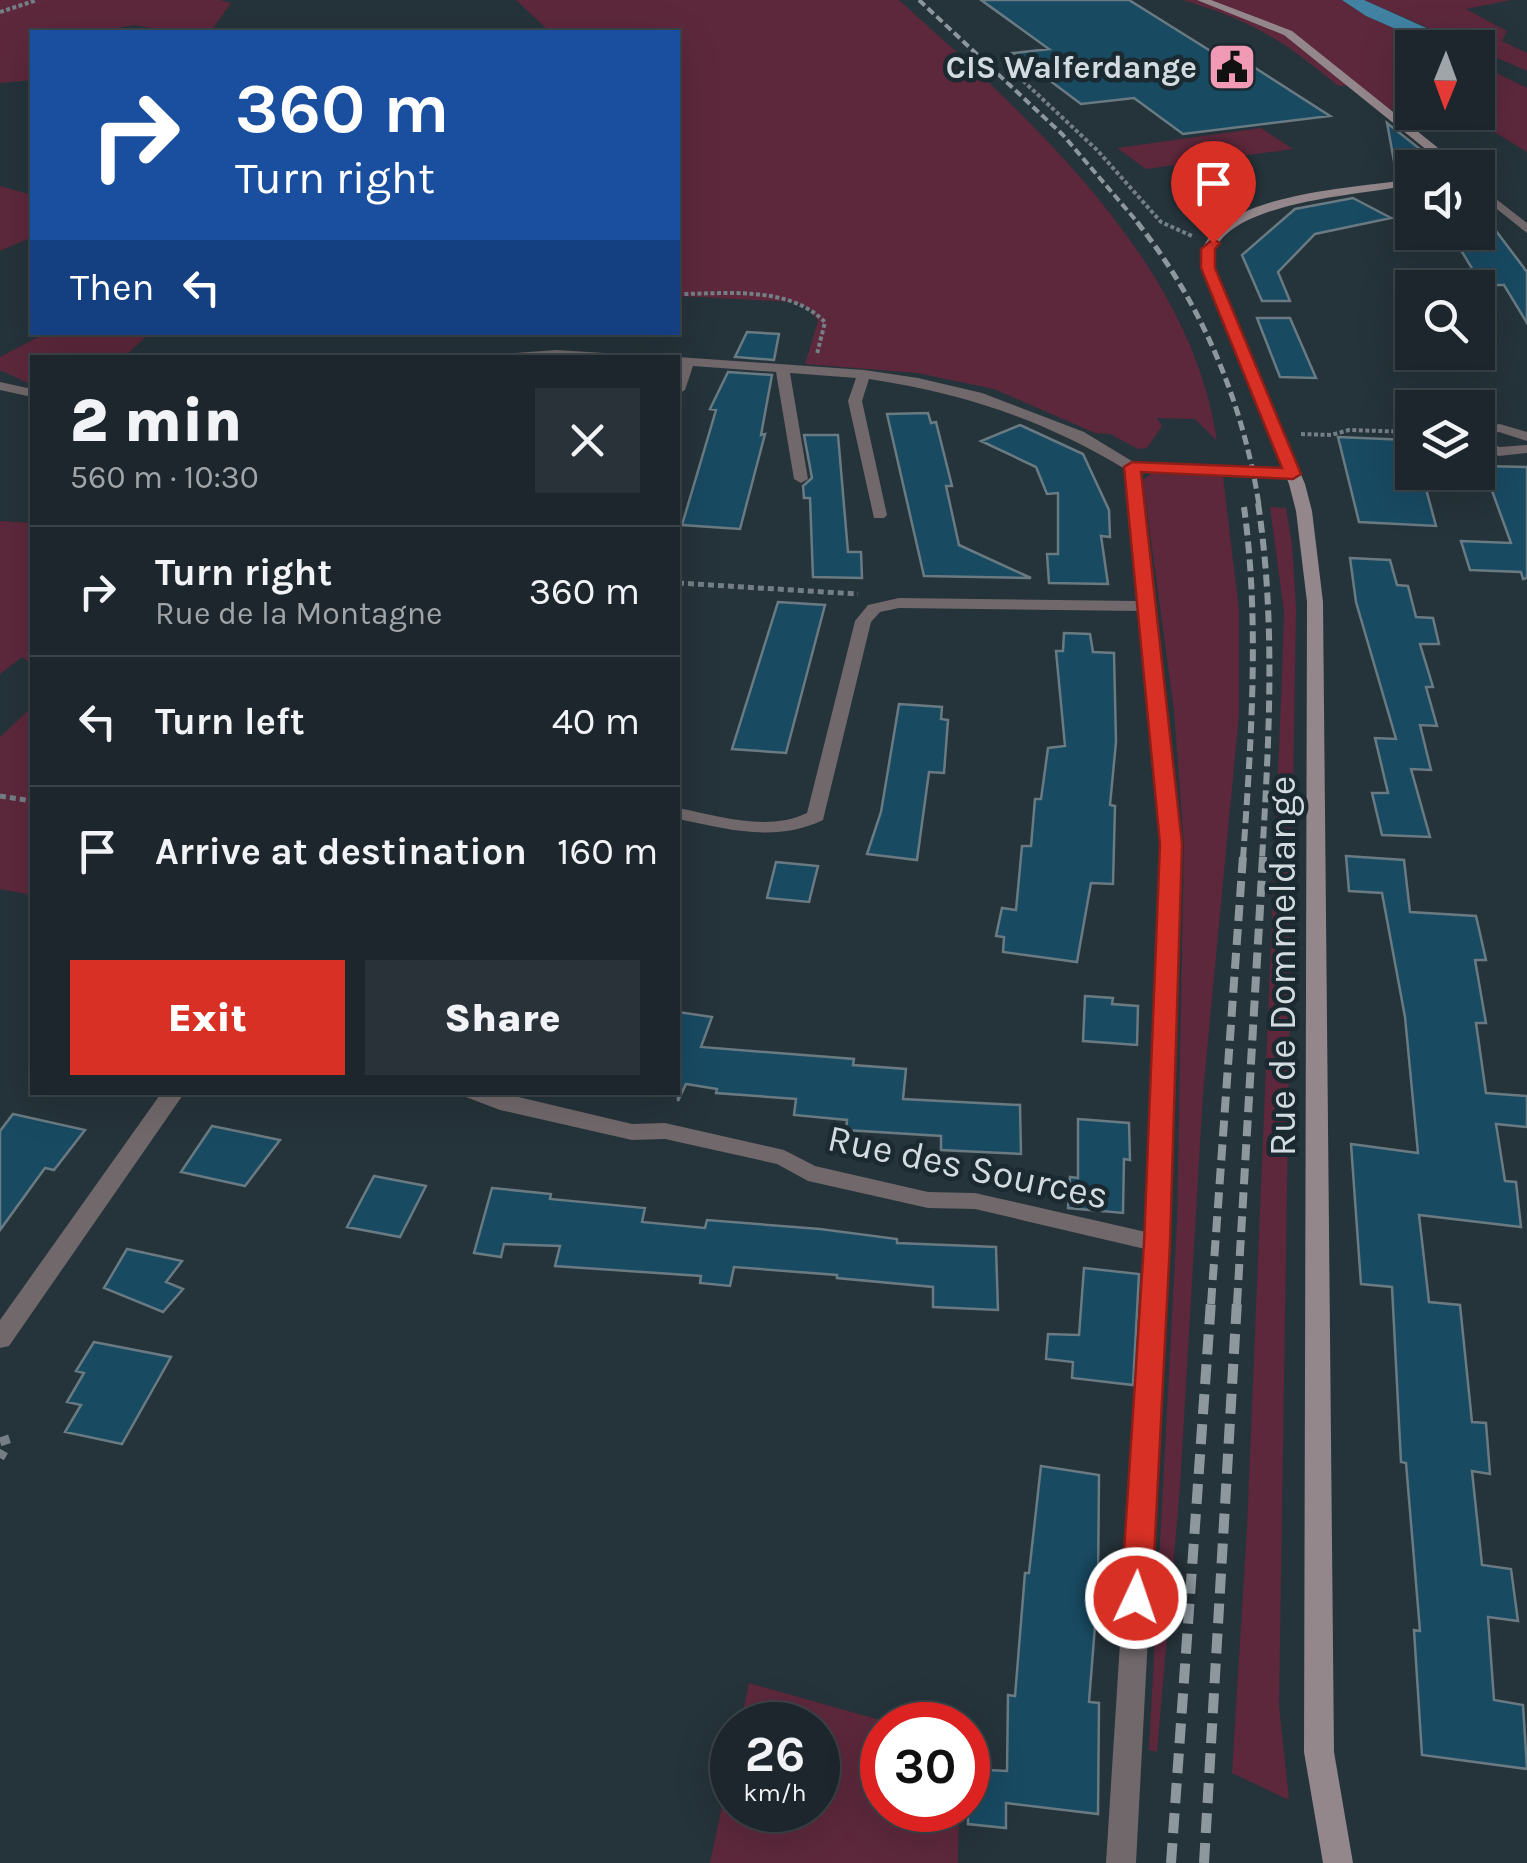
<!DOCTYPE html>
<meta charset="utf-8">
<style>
body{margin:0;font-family:Karla,sans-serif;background:#293238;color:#f1f3f6;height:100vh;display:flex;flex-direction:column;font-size:38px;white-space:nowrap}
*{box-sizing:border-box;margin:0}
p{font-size:32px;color:#a0a5a9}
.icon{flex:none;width:55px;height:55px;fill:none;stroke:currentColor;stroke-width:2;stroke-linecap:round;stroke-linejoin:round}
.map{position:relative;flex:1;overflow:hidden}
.details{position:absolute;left:30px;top:355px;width:650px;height:740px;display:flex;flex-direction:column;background:#1c262c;border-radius:0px;box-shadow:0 10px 40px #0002,0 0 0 2px #3a4348}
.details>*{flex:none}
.top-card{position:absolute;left:30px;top:30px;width:650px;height:305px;border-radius:0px;box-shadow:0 10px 40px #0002,0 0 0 2px #3a4348;background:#1a4fa0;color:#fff;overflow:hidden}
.needle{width:65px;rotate:181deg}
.buttons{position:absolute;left:1395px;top:30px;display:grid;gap:20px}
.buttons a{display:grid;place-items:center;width:100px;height:100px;border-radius:0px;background:#1c262c;box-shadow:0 10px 40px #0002,0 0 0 2px #3a4348;font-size:50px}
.speed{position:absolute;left:710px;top:1702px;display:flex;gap:20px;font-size:50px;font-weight:700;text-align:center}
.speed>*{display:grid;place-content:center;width:130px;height:130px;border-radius:50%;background:#1c262c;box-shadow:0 10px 40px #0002,0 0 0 2px #3a4348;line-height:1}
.speed small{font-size:25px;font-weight:400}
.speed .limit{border:15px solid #d22;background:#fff;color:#111}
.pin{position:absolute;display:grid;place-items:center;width:85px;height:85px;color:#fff;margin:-102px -42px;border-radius:50% 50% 50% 0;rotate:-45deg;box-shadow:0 0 10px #0007}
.pin .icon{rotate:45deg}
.me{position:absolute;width:110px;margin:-55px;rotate:3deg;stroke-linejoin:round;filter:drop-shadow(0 0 8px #0008)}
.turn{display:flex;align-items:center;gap:35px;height:210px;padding:0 40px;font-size:45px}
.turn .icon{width:130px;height:130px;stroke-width:2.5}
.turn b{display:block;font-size:70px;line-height:85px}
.then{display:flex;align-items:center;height:95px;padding:0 40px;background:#0003;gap:20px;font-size:38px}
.round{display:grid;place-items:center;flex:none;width:105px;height:105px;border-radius:0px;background:#293238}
.overview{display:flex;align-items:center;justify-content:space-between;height:170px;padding:0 40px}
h1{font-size:60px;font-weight:800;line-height:75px}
.cta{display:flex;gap:20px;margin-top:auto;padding:20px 40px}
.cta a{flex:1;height:115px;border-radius:0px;background:#d93025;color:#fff;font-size:40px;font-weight:800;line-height:115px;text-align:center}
.cta a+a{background:#293238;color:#f1f3f6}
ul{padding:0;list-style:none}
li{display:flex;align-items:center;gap:30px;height:130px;padding:0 40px;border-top:2px solid #3a4348}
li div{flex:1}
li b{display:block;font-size:38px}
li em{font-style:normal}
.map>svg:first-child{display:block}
.green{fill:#5d283c}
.water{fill:#4182a2}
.building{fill:#184a62;stroke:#6a7a82;stroke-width:2.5}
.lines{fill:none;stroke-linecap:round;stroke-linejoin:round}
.path-far2{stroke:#737f85;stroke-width:4;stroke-dasharray:4 2.5;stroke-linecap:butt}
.path-far1{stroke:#737f85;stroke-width:5;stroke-dasharray:6 4;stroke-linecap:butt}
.path{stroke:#737f85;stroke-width:9;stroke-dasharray:10 6;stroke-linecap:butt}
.street{fill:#70686a;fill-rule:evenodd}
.secondary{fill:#93878b;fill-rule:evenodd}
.rail-far4{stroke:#8d989e;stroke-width:4;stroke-dasharray:8 4;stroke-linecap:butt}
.rail-far3{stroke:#8d989e;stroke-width:5;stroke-dasharray:10 5;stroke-linecap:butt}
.rail-far2{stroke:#8d989e;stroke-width:6;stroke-dasharray:12 6;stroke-linecap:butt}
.rail-far1{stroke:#8d989e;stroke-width:8;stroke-dasharray:16 8;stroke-linecap:butt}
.rail{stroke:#8d989e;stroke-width:10;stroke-dasharray:20 10;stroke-linecap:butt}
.route{fill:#d93025;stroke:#8d1f18;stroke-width:2.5}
.labels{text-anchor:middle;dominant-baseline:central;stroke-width:9;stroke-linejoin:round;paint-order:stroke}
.far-poi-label{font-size:32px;font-weight:bold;fill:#d2dbe0;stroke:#1b2930;text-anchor:end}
.street-label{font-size:38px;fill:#d2dbe0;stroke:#1b2930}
</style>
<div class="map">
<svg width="1527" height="1863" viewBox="0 0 1527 1863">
<rect width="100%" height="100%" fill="#25333a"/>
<!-- green -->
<path class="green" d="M0,0H220L231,3L213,28L174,32L134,25L98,32H32V80L0,83Z
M516,0H899C1027,116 1191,260 1217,441L1195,419L1157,418L1162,426L1147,448L1138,449L1110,434L1095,433L994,389L917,373L805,364L818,321L811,310L794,302L678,296V32H550Z
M1183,0H1342L1366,16L1437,47L1412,48V108L1384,110L1354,85L1338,86C1283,40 1252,21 1183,0Z
M1364,0H1511L1466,9L1507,31L1502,41L1527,53V71Z
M1478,64L1527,88V152L1463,113L1478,112Z
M1261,128L1293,149L1146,169L1117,148Z
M0,186L32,195V237L0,251Z
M46,333V332L150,333L124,357L32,358V385L0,370V357Z
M1151,474L1223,476L1239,611V714L1203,1093L1180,1488L1157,1752L1149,1750L1177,1222L1184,844L1174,711L1143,480Z
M1270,507L1286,508L1292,544L1296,607L1279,1706L1289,1800L1232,1773L1247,1528L1282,676L1284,612Z
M0,521L32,523V664L22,657L0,674Z
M32,707V895L0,889V737Z
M749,1683L898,1725H882V1810H959L958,1863H710L732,1759V1810H818V1725H740Z"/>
<!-- water -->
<path class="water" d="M1342,0H1364L1469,47H1437L1366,16Z"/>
<!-- building -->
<path class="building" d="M981,0H1129L1217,55L1232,53L1330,116L1183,134L1134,98L1081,104L1013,53L1049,49Z
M1387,123L1425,153L1426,156L1394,161Z
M1353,198L1391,218L1315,234L1278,272L1290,301H1262L1242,255L1295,209Z
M1478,207L1527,272V323L1504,285H1482L1450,232H1478Z
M1257,318H1290L1316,378L1280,377Z
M747,332L779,334L774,360L735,357Z
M728,372L772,375L761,435L765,434L740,529L682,525L716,410L710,409Z
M928,413L931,423L936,422L952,486H946L959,545L1031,578L924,576L887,414Z
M1020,425L1083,454L1109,510L1110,537L1101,536L1108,584L1049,583L1047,554H1058V493L1047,494L1036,467L981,441Z
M804,435H838L848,552H861L862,578L813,577L810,498H804L803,486L812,478Z
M1338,437L1408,440L1412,472H1417L1422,489H1426L1436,526L1359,522Z
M1483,466L1527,467V578L1523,579L1521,572L1470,570L1461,541L1511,543Z
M1350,558L1390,560L1397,585L1408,586L1416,617L1433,618L1439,644H1420L1433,687H1426L1437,726L1420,725L1431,770L1411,769L1430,837L1382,835L1372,793H1388L1375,738L1396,739L1356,602Z
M778,602L825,605L786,753L732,749Z
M1064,633L1090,634L1093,652L1114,653L1116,742L1110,805L1115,806L1113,884L1091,883L1077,962L1003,952L1004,937L996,936L1002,908L1016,910L1022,846H1031L1035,799H1041L1048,748L1065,746L1056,651H1063Z
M899,704L942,707L941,719L948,720L944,773L929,772L917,860L867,854L881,812Z
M1346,856L1404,860L1410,912L1476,916L1486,960H1475L1486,1023H1476L1486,1093L1527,1096V1127L1496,1124L1505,1181L1516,1182L1521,1227L1419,1215L1429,1302L1460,1305L1472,1422L1486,1423L1490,1474L1472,1471L1482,1565L1511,1569L1518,1621L1488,1617L1494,1700L1523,1705L1527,1769L1422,1755L1414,1630L1420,1631L1406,1463L1401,1462L1392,1287L1361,1284L1351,1144L1418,1153L1405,1017L1382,893L1349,891Z
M776,862L818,866L809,902L767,898Z
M1085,996L1113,998L1112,1004L1138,1006L1137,1045L1083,1041Z
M678,1012L712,1017L701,1047L854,1059L853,1065L906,1069L903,1099L1020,1105L1021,1154L941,1150V1136L846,1130L847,1120L794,1115L796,1099L716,1093L717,1089L686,1084L678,1101Z
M13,1114L85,1130L54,1170L45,1168L0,1230V1131Z
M1078,1119L1129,1123L1130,1160L1124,1159L1123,1213L1068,1208L1070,1177L1078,1178Z
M212,1126L280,1140L245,1186L181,1172Z
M374,1176L426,1186L400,1237L347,1227Z
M492,1188L551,1194L550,1199L645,1208L642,1222L705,1228L707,1220L820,1229L897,1239V1243L996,1247L998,1310L933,1307V1287L837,1278V1275L734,1267L730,1286L700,1283L701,1276L555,1266L560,1246L504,1244L501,1257L474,1253Z
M127,1249L182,1261L166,1282L183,1289L163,1312L104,1288Z
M1084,1268L1139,1274L1133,1385L1072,1378L1073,1362L1046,1359L1048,1334L1079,1335Z
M94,1342L171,1357L122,1444L65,1432L81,1405L67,1402L84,1373L76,1371Z
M1041,1466L1099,1475L1098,1588L1089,1702L1099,1703L1098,1814L1006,1803V1828L968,1824V1769L1007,1771L1008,1695L1015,1696L1025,1573H1029Z"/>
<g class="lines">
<!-- path-far2 -->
<path class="path-far2" d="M0,12L37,0
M1004,63L1097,150L1161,222L1192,236
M678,294C726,294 788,285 825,322L817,354
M1301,434L1331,435L1349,430L1412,432"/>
<!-- path-far1 -->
<path class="path-far1" d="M678,583L858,594
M0,796L32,801"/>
<!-- path -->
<path class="path" d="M0,1442L15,1437
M0,1458L4,1451"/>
<!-- street -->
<path class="street" d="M1478,185L1527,223V233L1478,194Z
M556,350L621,354L627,358H494L500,354Z
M678,357L864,370L918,378L982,393L1084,432L1135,463L1293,470L1300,474L1293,478L1140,472L1181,844L1169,1243L1136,1863H1106L1145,1249L975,1209L928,1208L808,1181L777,1164L665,1139L632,1140L500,1110L466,1097L463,1092H497L632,1124L665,1123L784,1150L815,1166L928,1192L975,1193L1146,1232L1161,844L1139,611L899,608L880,612L871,622L823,820C775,843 727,829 678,819V808C720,816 767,832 807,813L855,621L868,605L899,598L1138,601L1125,469C1044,420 963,393 869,379L862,401L887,515L884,518H874L848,401L856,378L790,373L808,479L801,483L794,479L776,372L693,366L685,390L678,394Z
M0,382L32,389V397L0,390Z
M1500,424L1527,432V441L1499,432L1478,435V427Z
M1478,440L1500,447L1527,445V453L1499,456L1478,449Z
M162,1092H185L9,1346L0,1348V1320Z"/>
<!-- secondary -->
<path class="secondary" d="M1197,0H1211L1292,31L1437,147L1444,160L1439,168H1428L1432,160L1428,151L1284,35Z
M1412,179V185C1365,194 1241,201 1217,246C1213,253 1214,262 1214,269L1305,484L1312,511L1323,602L1334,1752L1353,1863H1323L1304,1752L1307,602L1296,511L1289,484L1202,269C1202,262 1201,253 1204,246C1230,192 1359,188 1412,179Z"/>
<!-- rail-far4 -->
<path class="rail-far4" d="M919,0L1063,135L1139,224"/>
<!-- rail-far3 -->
<path class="rail-far3" d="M1137,222C1202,304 1243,402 1259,505"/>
<!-- rail-far2 -->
<path class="rail-far2" d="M1258,503C1276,621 1269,740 1262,859
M1243,859C1251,742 1260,623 1244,507"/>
<!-- rail-far1 -->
<path class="rail-far1" d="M1211,1304L1243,856
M1237,1304L1263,856"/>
<!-- rail -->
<path class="rail" d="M1171,1863L1211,1301
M1204,1863L1237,1301"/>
</g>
<!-- route -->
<path class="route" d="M1213,239L1220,243L1215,249V268L1301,474L1293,479L1141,472L1182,844L1170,1243L1152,1598L1148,1608L1136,1612L1125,1608L1121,1598L1144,1243L1160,844L1124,467L1132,462L1282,468L1201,268V249Z"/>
<!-- icons -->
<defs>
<g id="civic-square" transform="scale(2.5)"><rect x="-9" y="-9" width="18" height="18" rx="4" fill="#f09ab6" stroke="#1b2930"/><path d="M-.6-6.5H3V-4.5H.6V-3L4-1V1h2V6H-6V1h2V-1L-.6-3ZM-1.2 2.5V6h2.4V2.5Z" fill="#111"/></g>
</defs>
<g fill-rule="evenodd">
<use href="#civic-square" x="1232" y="67"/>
</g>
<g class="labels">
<!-- far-poi labels -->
<g class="far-poi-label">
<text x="1197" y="67">CIS Walferdange</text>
</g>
<!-- street labels -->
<g class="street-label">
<text transform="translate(1282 966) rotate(-90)">Rue de Dommeldange</text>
<text transform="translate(968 1167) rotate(12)">Rue des Sources</text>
</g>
</g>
</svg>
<div class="buttons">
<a><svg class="needle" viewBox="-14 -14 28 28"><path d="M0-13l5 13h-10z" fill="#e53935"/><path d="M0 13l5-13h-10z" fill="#a0a5a9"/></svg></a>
<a><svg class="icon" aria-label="sound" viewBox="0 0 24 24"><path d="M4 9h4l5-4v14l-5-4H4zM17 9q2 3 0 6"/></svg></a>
<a><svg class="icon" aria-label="search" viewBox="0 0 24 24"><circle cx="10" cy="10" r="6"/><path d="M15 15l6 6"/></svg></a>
<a><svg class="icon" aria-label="layers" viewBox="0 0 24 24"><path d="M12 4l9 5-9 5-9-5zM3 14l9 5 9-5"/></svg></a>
</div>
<div class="speed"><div>26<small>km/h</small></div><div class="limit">30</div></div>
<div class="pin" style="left:1213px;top:243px;background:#d93025"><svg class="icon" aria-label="arrive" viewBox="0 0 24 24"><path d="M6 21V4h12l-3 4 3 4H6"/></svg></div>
<svg class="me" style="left:1136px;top:1598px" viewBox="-20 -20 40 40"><circle r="17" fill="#d93025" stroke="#fff" stroke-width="3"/><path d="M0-11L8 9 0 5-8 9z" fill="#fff"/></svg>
<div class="top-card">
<div class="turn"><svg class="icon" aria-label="right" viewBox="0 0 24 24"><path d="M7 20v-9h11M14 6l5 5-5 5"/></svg><div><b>360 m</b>Turn right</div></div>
<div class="then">Then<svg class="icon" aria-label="left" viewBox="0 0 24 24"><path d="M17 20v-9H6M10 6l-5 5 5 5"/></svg></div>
</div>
<section class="details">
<div class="overview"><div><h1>2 min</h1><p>560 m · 10:30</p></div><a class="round"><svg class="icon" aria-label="close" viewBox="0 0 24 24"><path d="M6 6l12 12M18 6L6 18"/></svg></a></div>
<ul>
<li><svg class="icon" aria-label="right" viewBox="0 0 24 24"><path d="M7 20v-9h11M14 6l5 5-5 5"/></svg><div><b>Turn right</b><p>Rue de la Montagne</p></div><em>360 m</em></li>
<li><svg class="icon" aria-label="left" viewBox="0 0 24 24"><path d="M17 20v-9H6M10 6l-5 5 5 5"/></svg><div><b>Turn left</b></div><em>40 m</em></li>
<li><svg class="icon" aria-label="arrive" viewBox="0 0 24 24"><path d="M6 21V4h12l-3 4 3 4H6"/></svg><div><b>Arrive at destination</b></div><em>160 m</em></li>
</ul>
<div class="cta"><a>Exit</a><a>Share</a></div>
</section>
</div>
